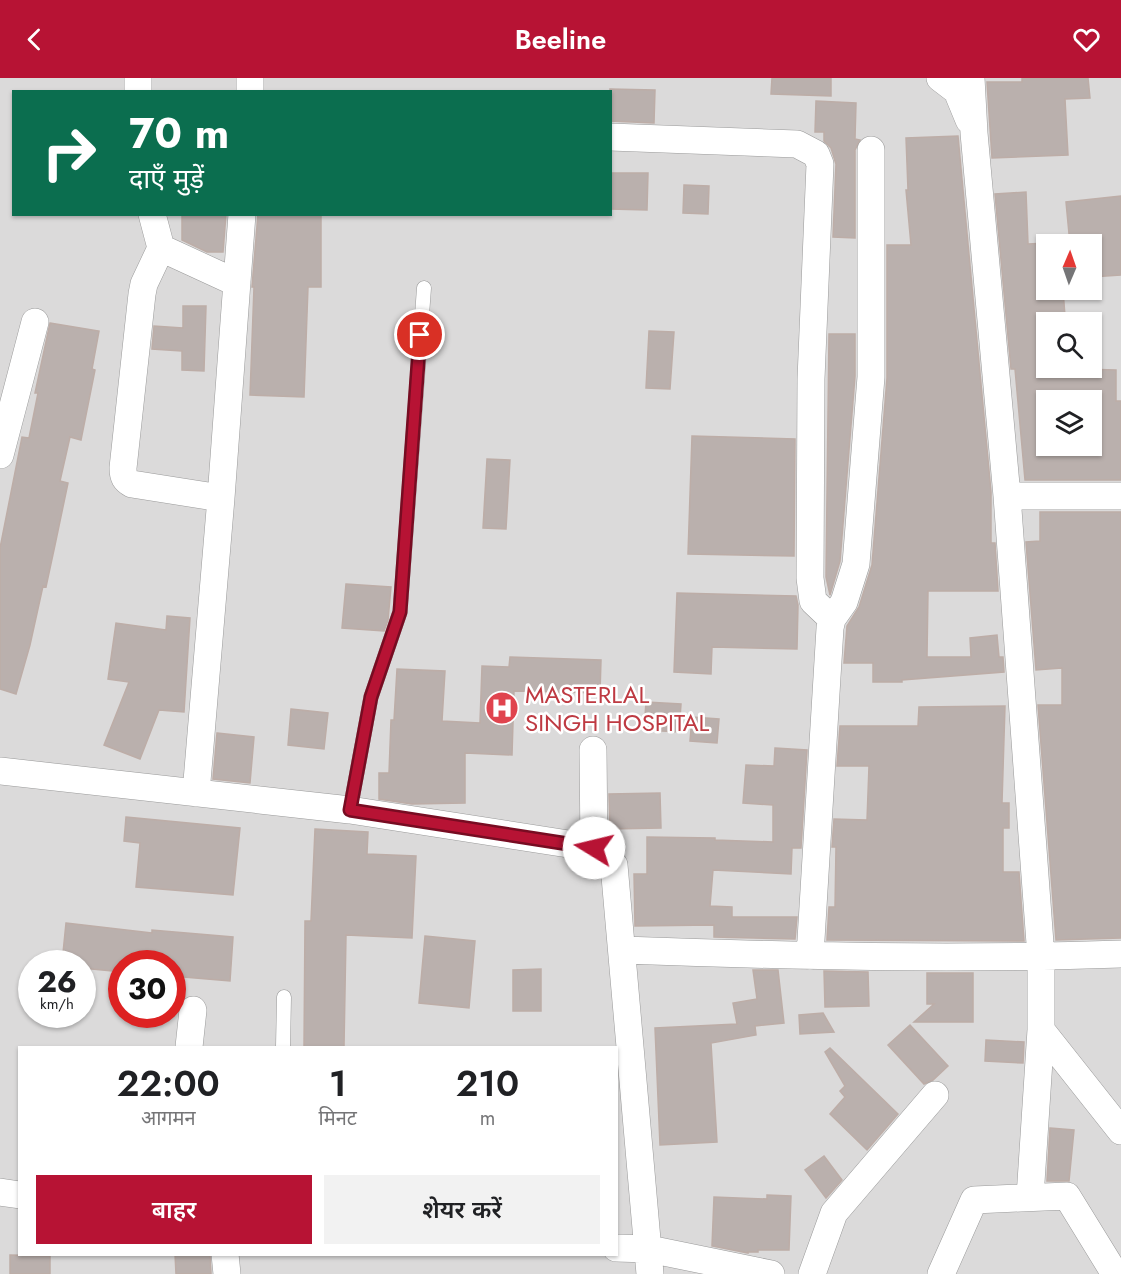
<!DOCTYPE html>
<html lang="hi">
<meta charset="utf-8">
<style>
body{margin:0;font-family:Jost,"Noto Sans Devanagari",sans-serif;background:#f2f2f2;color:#202124;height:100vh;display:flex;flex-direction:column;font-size:22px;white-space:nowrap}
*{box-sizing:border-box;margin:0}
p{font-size:20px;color:#757577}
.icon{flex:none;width:33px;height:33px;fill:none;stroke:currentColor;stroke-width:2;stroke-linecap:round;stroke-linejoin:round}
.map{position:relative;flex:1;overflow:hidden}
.details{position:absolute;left:18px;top:968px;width:600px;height:210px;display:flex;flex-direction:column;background:#fff;border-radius:0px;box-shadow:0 2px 4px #0004}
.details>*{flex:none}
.banner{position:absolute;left:12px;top:12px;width:600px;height:126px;border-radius:0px;box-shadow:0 2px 4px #0004;background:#0b6e4f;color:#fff;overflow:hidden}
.needle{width:39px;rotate:2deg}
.controls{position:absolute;left:1036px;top:156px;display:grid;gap:12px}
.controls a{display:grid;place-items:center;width:66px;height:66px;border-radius:0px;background:#fff;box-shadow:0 2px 4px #0004;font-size:30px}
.speed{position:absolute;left:18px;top:872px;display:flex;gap:12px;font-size:30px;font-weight:700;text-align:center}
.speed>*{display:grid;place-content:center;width:78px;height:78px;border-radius:50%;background:#fff;box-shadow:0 2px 4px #0004;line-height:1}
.speed small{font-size:15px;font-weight:400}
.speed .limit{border:9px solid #d22;background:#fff;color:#111}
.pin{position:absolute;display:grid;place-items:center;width:51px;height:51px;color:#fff;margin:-26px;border:3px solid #fff;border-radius:50%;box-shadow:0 2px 6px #0007}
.me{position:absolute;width:66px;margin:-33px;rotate:279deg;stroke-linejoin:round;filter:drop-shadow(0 0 4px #0008)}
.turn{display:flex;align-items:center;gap:21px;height:126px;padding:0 18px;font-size:27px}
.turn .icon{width:78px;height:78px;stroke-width:2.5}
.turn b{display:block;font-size:42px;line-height:51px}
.eta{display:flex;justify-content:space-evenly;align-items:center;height:102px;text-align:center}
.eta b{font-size:36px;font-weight:600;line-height:42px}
.button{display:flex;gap:12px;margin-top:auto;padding:12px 18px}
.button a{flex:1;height:69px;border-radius:0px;background:#b71334;color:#fff;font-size:24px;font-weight:600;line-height:69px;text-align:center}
.button a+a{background:#f2f2f2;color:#202124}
header{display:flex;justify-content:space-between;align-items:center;height:78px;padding:0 18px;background:#b71334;color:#fff;font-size:27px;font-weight:600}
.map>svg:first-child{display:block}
.residential{fill:#dbdada;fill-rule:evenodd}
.building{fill:#bab0ad;stroke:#bdada7;stroke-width:1.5;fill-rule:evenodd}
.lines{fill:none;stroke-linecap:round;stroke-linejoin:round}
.lane-casing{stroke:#9a9a9a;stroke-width:15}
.street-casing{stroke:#9a9a9a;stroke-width:28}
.lane{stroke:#fff;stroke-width:14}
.street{stroke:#fff;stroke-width:27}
.route-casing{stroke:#770c22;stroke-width:15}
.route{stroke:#b71334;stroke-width:10}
.labels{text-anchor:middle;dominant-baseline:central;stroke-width:5;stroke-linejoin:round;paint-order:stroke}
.health-label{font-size:24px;fill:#be3a42;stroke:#fff;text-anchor:start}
</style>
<header><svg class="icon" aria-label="back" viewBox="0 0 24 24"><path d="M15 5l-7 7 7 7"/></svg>Beeline<svg class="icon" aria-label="heart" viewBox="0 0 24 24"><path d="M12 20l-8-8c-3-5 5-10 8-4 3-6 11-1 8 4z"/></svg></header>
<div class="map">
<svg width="1121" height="1196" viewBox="0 0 1121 1196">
<rect width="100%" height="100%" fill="#ede8e4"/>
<!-- residential -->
<path class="residential" d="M0,0H1121V1196H0ZM14,14H610V136H14ZM1047,166H1092V212H1047ZM1047,244H1092V290H1047ZM1047,322H1092V368H1047ZM32,885H82V936H32ZM122,885H172V936H122ZM20,969H616V1176H20Z"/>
<!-- building -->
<path class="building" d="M772,0H831V18L771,16Z
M1022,0H1088L1090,20L1065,21L1068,77L992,80L987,4H1022Z
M610,11L655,12L654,45L610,43Z
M816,23L856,25L855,61L860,62L855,72V160L833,159L836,86L831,70L824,63V54H815Z
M958,58L991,414V465H995L998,513H928L927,579H971L970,560L997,557L999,579H1003L1004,594L902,602V604H873V585H844L847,548L859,529L872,487L887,300V167H911L906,112H908L906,60Z
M610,95H648L647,132L610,131Z
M684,107L709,108L708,136L683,135Z
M1026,114L1028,166L1047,165V212H1063L1065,238L1046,239V296L1081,295V291L1116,292V323H1121V402H1025L1015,291H1011L995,116ZM1047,322H1092V368H1047Z
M1121,118V197L1092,199V166H1070L1066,124Z
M182,136H226L223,174H207L182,162Z
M258,136H321V209H308L304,319L250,317L254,209H252Z
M183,228H206L204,293L182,292V273L152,271L154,248L183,250Z
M50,245L99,253L92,291L95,292L81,362L70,359L60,403L68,405L55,467L46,509L43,508L30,567L16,616L0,611V470L22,359L29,360L38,315H35Z
M649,253L674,254L670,311L646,310Z
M829,256H855V298L840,483L830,517L826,499Z
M692,358L795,361L794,478L688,476Z
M487,381L510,382L506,451L483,450Z
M1040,434H1121V860L1056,862L1038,627H1062V590L1036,592L1026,464L1040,463Z
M346,506L391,509L388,542L384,553L342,550Z
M677,515L796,518L798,527L797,571L712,569L711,596L674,594Z
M167,538L190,540L184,634L159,632L140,681L104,667L129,604L108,601L116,545L166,552Z
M510,579L601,582L600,615L514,613L512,677L465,675V725L412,726L379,721V695H389L391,642H394L397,591L445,593L442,643L480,645L482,588L509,589Z
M646,624L681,626L679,654L644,652Z
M1005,628L1002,725H1009V750H1003V794H1019L1024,863L827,862L829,829H835L836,769H832L834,741L867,742L869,688H837L840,648H918L919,629Z
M291,631L328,635L324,671L288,667Z
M692,639L719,641L717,665L690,663Z
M217,655L254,659L250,705L213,701Z
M775,670L807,672L801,770H792L791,796L713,792L710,828L732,829V839H797L795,861L714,859V847L635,848L634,796H647V759L715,760V762L773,764V727L743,725L746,687L774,688Z
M660,715L661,750L610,751L609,716Z
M126,739L240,750L233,817L136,809L140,765L124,763Z
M315,751L368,754L367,776L416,778L412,860L346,857L344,969H304L305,843H311Z
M66,845L152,855V852L233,859L230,903L172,898V885H122V894L82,890V885H62Z
M425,858L475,863L469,930L419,925Z
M541,891V933H513V892Z
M753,892H778L784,945L755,948L756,957L711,965L717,1064L660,1067L655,950L737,946L733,925L757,921Z
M824,893L868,894L869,928L825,929Z
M927,895H973V944H914L934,926H927Z
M823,935L834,954L800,956L799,937Z
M910,947L948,988L933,1002L924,1006L888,967Z
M986,962L1024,964L1023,985L985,983Z
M830,970L898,1036L867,1072L830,1036L845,1019L840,1013L845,1008L825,974Z
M1050,1050L1074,1052L1069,1103H1047Z
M824,1078L842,1102L826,1120L805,1092Z
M767,1117L791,1118L789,1172H758V1174H748V1175L712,1168L714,1119L767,1121Z
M175,1176H210L211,1196H176Z
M10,1177L50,1178V1196H10Z"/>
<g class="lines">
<!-- lane casing -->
<g class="lane-casing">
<path id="lane" d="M350,732L371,619L400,534L424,210
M283,969L284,919"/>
</g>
<!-- street casing -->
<g class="street-casing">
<path id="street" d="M940,0L957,13L969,42
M971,0L974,55L1007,418L1041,879V952L1030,1119
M138,14V0
M250,14V0
M610,59L797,66L816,76L820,86L811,301L810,500L813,523L832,541
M152,136L161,170L237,205
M161,170L144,206L142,216L123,390C123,399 125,402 132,406L221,420
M0,377L35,244
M1007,418H1121
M593,672L594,770
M0,693L350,732L594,770L614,787L650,1196
M196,715L221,420L242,136
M622,872C789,878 955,882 1121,876
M810,878L830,550L832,541L844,524L856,486L871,299V72
M1041,952L1121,1053
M189,969L193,932
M0,1114L20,1117
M616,1170L649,1171L771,1196
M225,1176L227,1196
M812,1196L834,1135L935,1017
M941,1196L974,1122L1067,1118L1115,1196"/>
</g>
<!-- lane -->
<use href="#lane" class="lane"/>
<!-- street -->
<use href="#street" class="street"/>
</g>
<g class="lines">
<!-- route casing -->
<g class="route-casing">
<path id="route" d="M420,257L400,534L371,619L350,732L594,770"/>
</g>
<!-- route -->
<use href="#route" class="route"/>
</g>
<!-- icons -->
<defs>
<g id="hospital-disc" transform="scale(1.725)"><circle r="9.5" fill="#e0444e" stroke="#fff"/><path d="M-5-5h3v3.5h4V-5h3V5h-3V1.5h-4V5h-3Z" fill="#fff"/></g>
</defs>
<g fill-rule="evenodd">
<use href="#hospital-disc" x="502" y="630"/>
</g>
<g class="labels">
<!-- health labels -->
<g class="health-label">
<text x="525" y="616">MASTERLAL<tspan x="525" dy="28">SINGH HOSPITAL</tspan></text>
</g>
</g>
</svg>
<div class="controls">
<a><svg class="needle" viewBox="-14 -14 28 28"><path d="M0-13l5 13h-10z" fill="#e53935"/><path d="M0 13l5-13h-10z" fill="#757577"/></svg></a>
<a><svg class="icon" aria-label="search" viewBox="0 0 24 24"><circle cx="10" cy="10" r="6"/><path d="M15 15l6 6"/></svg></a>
<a><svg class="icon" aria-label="layers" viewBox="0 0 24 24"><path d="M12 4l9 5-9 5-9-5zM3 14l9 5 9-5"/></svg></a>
</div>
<div class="speed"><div>26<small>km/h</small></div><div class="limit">30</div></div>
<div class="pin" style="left:420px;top:257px;background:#d93025"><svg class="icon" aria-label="arrive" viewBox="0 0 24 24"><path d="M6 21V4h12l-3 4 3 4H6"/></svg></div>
<svg class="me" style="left:594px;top:770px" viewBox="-20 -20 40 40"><circle r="19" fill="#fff"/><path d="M0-13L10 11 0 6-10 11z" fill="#b71334"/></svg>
<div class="banner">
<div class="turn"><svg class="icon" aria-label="right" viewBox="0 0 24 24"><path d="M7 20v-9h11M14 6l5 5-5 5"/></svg><div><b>70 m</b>दाएँ मुड़ें</div></div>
</div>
<section class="details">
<div class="eta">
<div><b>22:00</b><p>आगमन</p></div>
<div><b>1</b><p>मिनट</p></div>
<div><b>210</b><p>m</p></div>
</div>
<div class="button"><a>बाहर</a><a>शेयर करें</a></div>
</section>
</div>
